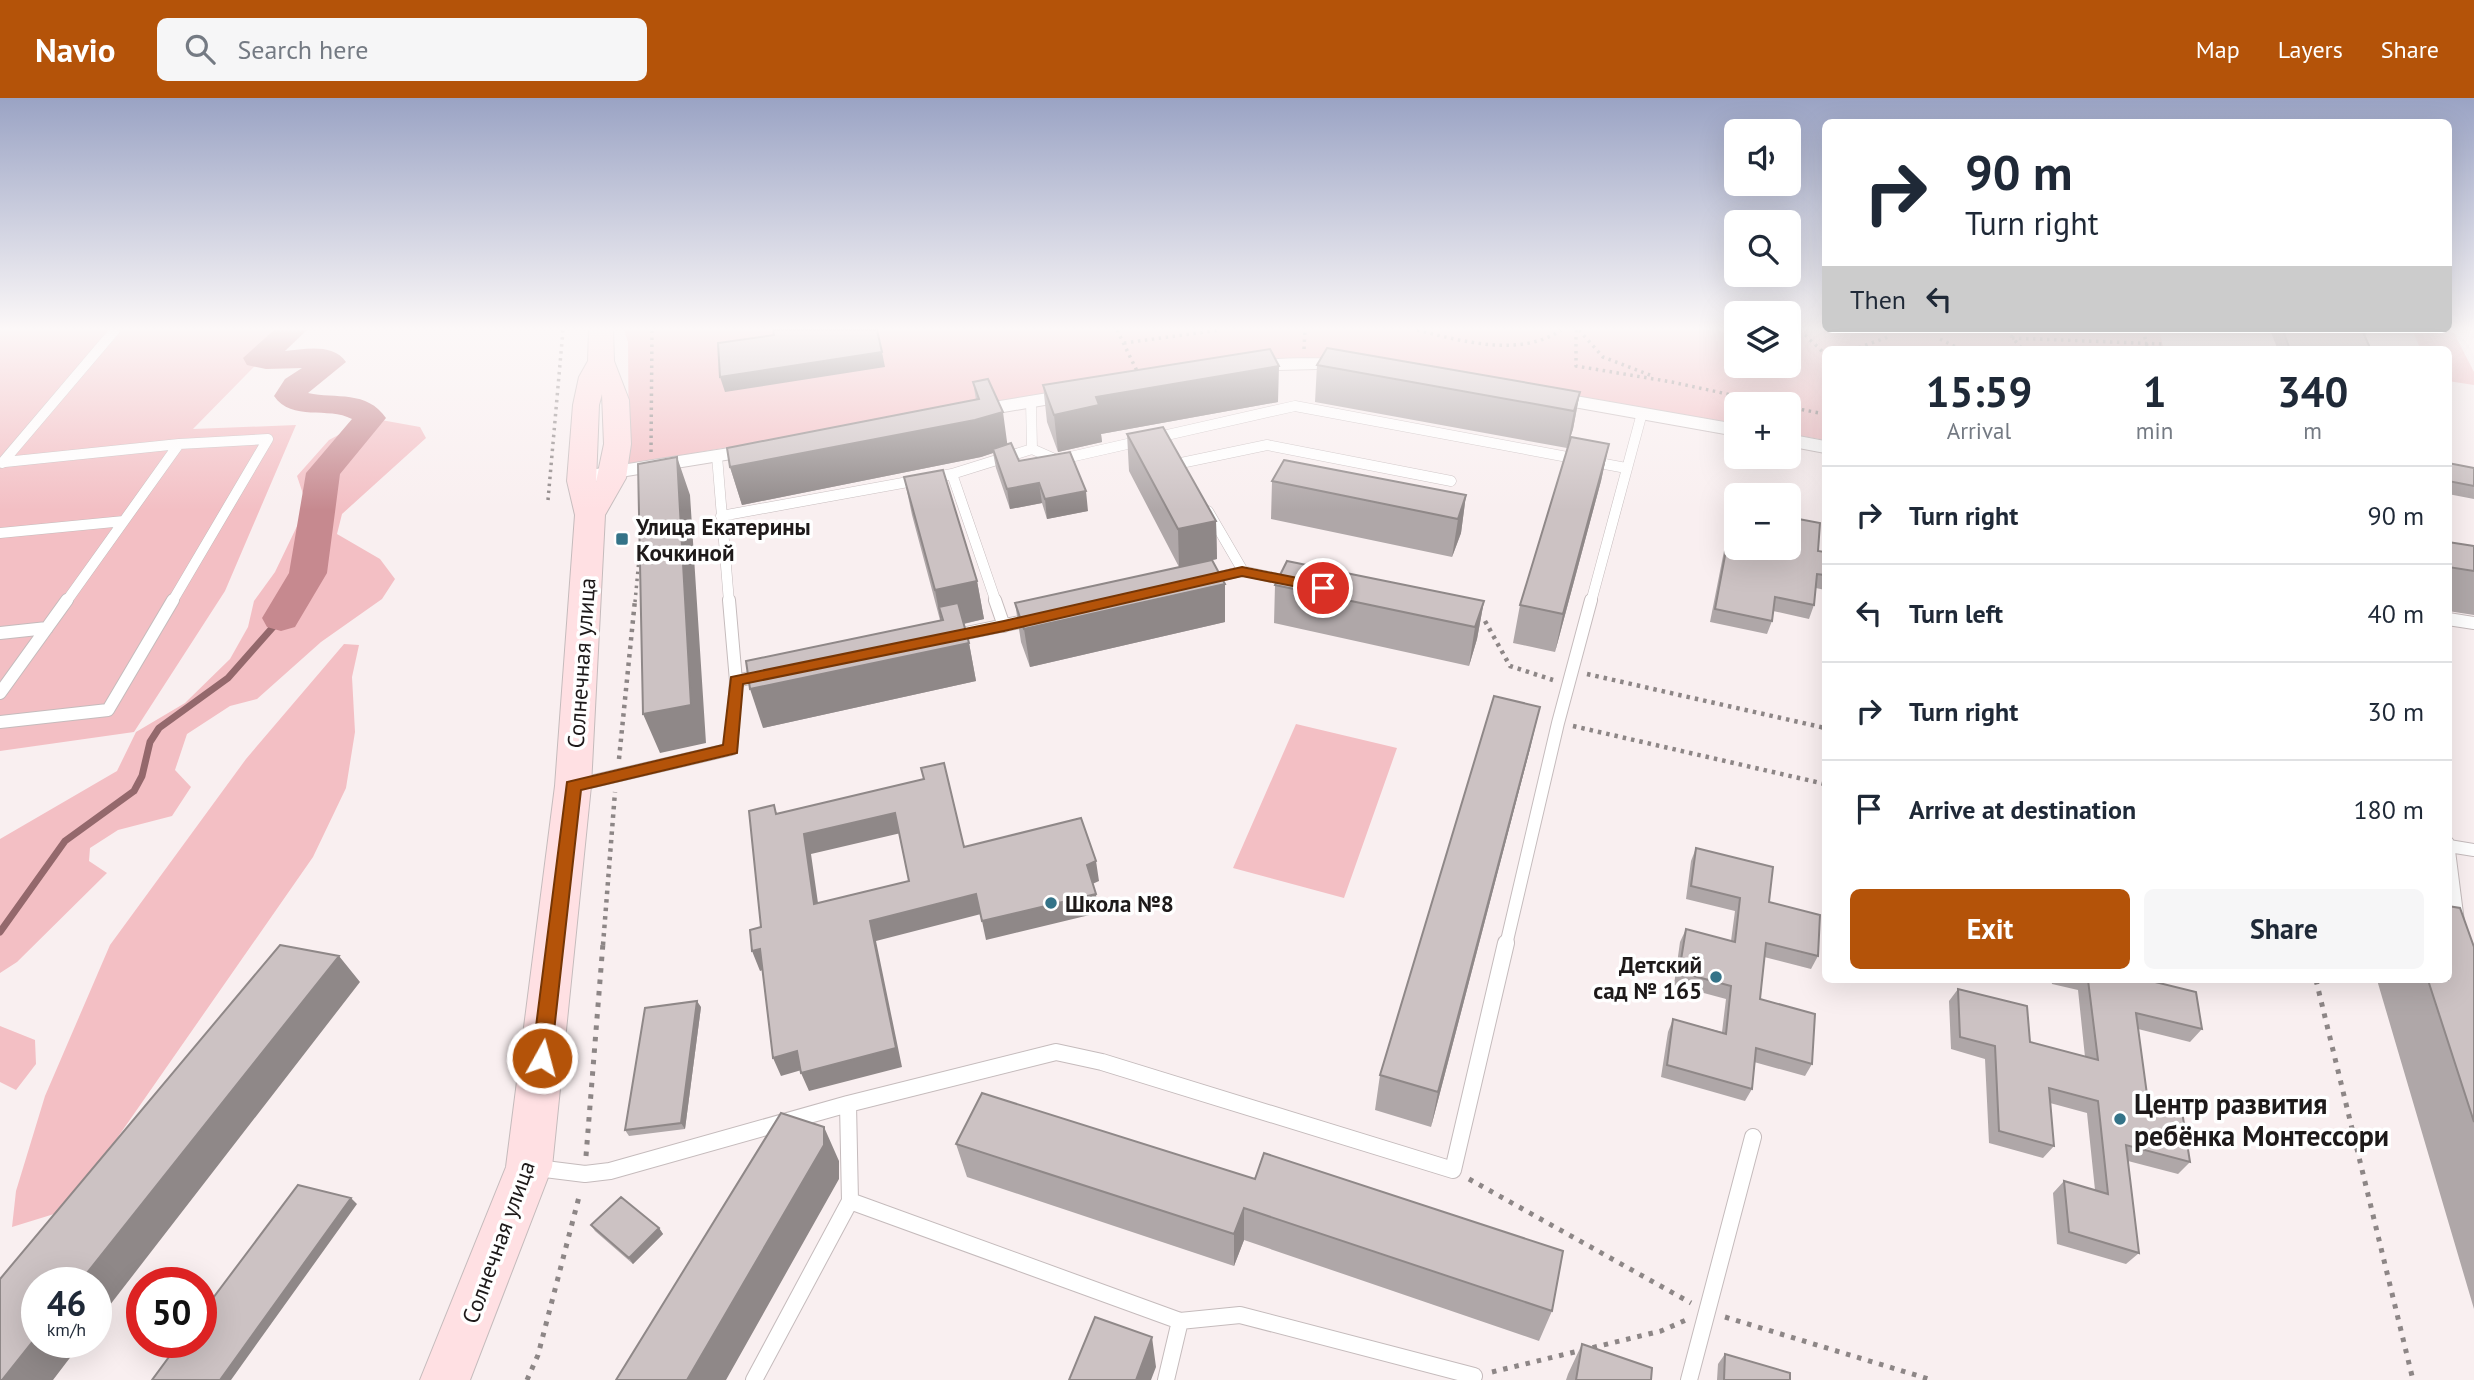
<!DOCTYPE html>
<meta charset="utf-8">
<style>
body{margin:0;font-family:"PT Sans",sans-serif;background:#f6f6f7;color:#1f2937;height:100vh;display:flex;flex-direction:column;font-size:26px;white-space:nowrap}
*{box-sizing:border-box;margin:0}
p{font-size:23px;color:#747a83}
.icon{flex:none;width:38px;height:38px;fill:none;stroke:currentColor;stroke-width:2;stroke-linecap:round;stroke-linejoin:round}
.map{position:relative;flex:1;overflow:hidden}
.panel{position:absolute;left:1822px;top:248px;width:630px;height:637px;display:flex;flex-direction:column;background:#fff;border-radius:10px;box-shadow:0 7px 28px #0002}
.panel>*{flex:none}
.hud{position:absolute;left:1822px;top:21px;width:630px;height:214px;border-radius:10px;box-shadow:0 7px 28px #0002;background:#fff;color:#1f2937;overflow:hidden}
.controls{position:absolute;left:1724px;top:21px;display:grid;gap:14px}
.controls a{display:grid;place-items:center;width:77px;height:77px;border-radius:10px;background:#fff;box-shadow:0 7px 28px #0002;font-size:35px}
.speed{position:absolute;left:21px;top:1169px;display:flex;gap:14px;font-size:35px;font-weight:700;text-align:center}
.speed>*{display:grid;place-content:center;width:91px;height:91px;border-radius:50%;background:#fff;box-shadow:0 7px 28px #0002;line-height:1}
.speed small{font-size:18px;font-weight:400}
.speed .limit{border:10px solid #d22;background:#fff;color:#111}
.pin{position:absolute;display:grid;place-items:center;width:60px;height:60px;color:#fff;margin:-30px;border:4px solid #fff;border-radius:50%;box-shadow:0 2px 7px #0007}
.me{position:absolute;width:77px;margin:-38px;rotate:7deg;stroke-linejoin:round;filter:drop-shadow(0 0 5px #0008)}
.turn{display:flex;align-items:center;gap:24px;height:147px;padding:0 28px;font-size:32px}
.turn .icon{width:91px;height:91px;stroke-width:2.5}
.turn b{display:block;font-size:49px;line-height:60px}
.then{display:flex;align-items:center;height:66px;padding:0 28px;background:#0003;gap:14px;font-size:26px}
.eta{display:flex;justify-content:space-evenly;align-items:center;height:119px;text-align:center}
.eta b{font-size:42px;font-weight:600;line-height:49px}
.button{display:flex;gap:14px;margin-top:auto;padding:14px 28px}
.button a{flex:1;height:80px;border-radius:10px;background:#b45309;color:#fff;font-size:28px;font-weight:600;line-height:80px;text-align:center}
.button a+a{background:#f6f6f7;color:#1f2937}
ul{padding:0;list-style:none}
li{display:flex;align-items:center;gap:21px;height:98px;padding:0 28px;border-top:2px solid #e0e1e3}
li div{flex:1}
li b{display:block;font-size:26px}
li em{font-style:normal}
header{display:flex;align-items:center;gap:42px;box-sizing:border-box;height:98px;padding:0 35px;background:#b45309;color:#fff}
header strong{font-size:33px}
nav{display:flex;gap:38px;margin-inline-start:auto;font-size:24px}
.search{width:490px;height:63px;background:#f6f6f7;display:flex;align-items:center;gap:18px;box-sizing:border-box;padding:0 24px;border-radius:10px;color:#747a83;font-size:26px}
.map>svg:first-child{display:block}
.green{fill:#f3bfc4}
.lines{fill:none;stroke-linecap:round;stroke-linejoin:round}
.stream{stroke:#94686c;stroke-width:7}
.river{fill:#c6898f;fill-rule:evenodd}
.service-far2-casing{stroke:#c5bbbc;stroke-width:11}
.service-far1-casing{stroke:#c5bbbc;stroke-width:14}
.service-casing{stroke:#c5bbbc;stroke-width:18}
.minor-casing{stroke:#c5bbbc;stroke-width:2}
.secondary-casing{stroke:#c5bbbc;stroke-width:2}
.path-far2{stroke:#8d8686;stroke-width:3.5;stroke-dasharray:2.5 4.5;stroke-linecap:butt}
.path-far1{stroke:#8d8686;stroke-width:4.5;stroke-dasharray:3.5 5;stroke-linecap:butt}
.path{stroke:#8d8686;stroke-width:5;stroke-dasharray:4.5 7;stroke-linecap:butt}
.service-far2{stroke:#fff;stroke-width:10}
.service-far1{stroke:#fff;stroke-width:12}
.service{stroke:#fff;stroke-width:16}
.minor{fill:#fff;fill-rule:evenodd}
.secondary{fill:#ffe0e3;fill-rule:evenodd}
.wall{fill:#afa7a8}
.shaded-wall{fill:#8f8888}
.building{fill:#ccc2c3;stroke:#8f8888;stroke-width:2;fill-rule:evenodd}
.route{fill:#b45309;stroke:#753606;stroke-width:2}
.poi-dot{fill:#347388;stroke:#fff;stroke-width:2.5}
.labels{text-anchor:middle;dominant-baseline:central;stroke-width:7;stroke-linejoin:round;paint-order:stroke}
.poi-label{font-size:23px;font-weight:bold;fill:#1e1a1a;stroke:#fff;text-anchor:start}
.street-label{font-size:23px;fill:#1e1a1a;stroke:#fff}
.near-poi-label{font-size:28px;font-weight:bold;fill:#1e1a1a;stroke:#fff;text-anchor:start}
</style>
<header>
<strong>Navio</strong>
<div class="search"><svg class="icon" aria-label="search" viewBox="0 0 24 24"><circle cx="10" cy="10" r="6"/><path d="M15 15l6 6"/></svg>Search here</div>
<nav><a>Map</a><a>Layers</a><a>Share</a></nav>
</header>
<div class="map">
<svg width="2474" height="1282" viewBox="0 0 2474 1282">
<rect width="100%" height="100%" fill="#f9eff0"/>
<!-- green -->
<path class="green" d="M0,232H290L193,331L296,327L225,493L134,634L0,653Z
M624,232H1736V268H1788L1789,232H2159L2164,252H1825V342L1789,336L1788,306H1736V327L1284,263L1032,298L629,366L628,244Z
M2412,232L2454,235L2474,274V287L2448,283V252H2421Z
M370,320L420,329L426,340L342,416L337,436L380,461L395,481L382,501L321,544L257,601L230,608L187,636L175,672L191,689L172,718L118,732L90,750L89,763L107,775L17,864L0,875V741L117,673L136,634L185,605L230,561L248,529L254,503L275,474L299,424L305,402L297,378L329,342Z
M344,546L359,547L352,579L355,634L346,690L313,759L67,1112L12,1129L16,1093L45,998L110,847L246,661Z
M1296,626L1397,650L1344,800L1233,770Z
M0,928L35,942L36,966L16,992L0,984Z"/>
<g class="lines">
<!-- stream -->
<path class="stream" d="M0,834L65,743L134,693L142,678L150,644L159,630L228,580L281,520"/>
<!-- river -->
<path class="river" d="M274,232H307L285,253C305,251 333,245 346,264L308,295C336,301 367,292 386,320L340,376L327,475L295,529L281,533L267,529L262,520L289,475L306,375L352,321C328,308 292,324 274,298L285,281L302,270L266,271L247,267L243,260Z"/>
<!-- service-far2 casing -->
<g class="service-far2-casing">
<path id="service-far2" d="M1031,303L1032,351
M717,358L729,504
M5,364L179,346L66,504
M2,365L115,232
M1181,365L1267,347L1451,383
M952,376L996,504
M1208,413L1243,473
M721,418L952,376L1032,351L1057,362L1295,308L1626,370
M0,435L124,423
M1205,482L1243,473L1293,484
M172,504L268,341L179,346
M1591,504L1642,315"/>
</g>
<!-- service-far1 casing -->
<g class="service-far1-casing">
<path id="service-far1" d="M995,502L1004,528
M2448,521L2474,525
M0,535L47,530
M952,538L1034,521
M736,583L763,577
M0,595L67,502
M0,624L108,612L173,502
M577,687L731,651L736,583L729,502
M2448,745L2458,824
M2449,748L2474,752
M1506,847L1558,625L1591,502"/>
</g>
<!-- service casing -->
<g class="service-casing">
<path id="service" d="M537,1070L585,1076L610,1073L848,1006L1056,954L1102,964L1453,1072L1506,845
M850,1103L1180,1223L1240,1217L1474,1278
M754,1282L850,1103L848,1006
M1166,1282L1180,1223
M1689,1282L1753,1039"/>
</g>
<!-- minor casing -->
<g class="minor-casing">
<path id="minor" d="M1349,261L1358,266L1355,270L1279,272L1246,277L1237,272C1251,256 1326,261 1349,261Z
M1078,290L1085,292L1087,296L1085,300L969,320L960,314L969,308Z
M1547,293L1736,326V338L1540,303L1538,299L1540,295Z
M1788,336L1825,343V355L1788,348Z
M761,345L768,347L771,351L768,355L596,383L586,377L596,371Z"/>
</g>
<!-- secondary casing -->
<g class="secondary-casing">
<path id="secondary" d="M589,232H613L614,263L629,302L631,346L626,380L605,417L591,688L552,1069L470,1282H420L506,1069L555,688L575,417L567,383L573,307L579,279L588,263ZM602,296L604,346L596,384L599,307Z"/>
</g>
<!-- path-far2 -->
<path class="path-far2" d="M1117,232L1138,275
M1417,232C1462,243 1520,260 1561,232
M1576,232V268L1672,284L1773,306
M1579,232L1603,259L1650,277
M1800,232L1825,256
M2006,232L2023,252
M2143,232L2148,252
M2012,240L2163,246
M1940,241L1962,252
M1124,245L1220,232
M1304,251L1305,232
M1852,252L1888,239
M1788,309L1825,316
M651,354L652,232
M548,402L563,232
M635,504L640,450"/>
<!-- path-far1 -->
<path class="path-far1" d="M1485,523L1510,568L1553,582
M1587,576L1825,630
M1573,628L1825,686
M619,661L635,502
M603,847L615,694"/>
<!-- path -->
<path class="path" d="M2316,882L2413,1282
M586,1058L603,845
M1469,1081L1691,1205
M1725,1219L1932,1282
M1492,1274L1661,1233L1686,1222
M527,1282L538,1257L580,1095"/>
<!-- service-far2 -->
<use href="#service-far2" class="service-far2"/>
<!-- service-far1 -->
<use href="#service-far1" class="service-far1"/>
<!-- service -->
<use href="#service" class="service"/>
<!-- minor -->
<use href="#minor" class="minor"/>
<!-- secondary -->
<use href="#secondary" class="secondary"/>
</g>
<!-- wall -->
<path class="wall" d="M2270,232H2369L2365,238L2371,252H2278Z
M1317,267L1580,294L1573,331L1567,350L1315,304Z
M973,284L1007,346L1019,363L1088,413L1047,421L1042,405L1010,411L996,370L993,355L981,359L742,407L730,369L976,302Z
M1043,287L1278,304L1101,336L1102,344L1058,354L1047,324Z
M1127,336L1216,423L1217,461L1179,469L1129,373Z
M1609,346L1601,383L1555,554L1513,545L1520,507Z
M2448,365L2474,370V401L2448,396Z
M904,379L977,483L984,521L964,526L969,545L976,583L763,630L940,522L912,417Z
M1272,383L1466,397L1461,435L1452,459L1271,421Z
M1738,389L1736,397L1818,453L1825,454V492L1816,490L1814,507L1809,521L1773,513L1772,523L1767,536L1710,524L1734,402Z
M2448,444L2474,448V517L2448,513Z
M1275,487L1484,503L1477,541L1469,568L1274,525Z
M1015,505L1225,524L1030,569L1021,544Z
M1531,647L1431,1029L1375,1012L1380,977Z
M1696,750L1769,804L1818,858L1811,871L1764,859L1760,901L1812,966L1805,978L1754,964L1752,991L1745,1003L1661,979L1668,934L1673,921L1722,934L1726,901L1674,887L1680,844L1686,831L1731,843L1735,813L1686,801L1691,763Z
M2474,849V1211L2377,882H2448Z
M2051,882H2147L2202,931L2190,944L2138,931L2148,1004L2190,1064L2178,1076L2128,1063L2139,1155L2126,1166L2057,1146L2053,1095L2064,1083L2095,1092L2087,1015L2050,1005L2054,1048L2043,1060L1989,1045L1985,961L1951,951L1949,903L1958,891L2030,944L2085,959L2078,892L2052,886Z
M701,909L685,1031L629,1038L625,1032Z
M982,995L1552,1213L1539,1243L1244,1142L1234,1168L967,1079L956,1046Z
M591,1127L659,1130L663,1136L633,1166L595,1133Z
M1582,1246L1651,1282H1566L1568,1276Z
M1725,1256L1790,1282H1717L1718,1266Z"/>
<!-- shaded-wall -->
<path class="shaded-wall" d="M882,254L885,269L725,294L720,279Z
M1279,268L1278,304L1101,336L1102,344L1058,354L1054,317L1096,299Z
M1580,294L1573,331L1567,350L1574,313Z
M1003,314L1008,351H993V355L981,359L742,407L730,369Z
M1609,346L1601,383L1555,554L1563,516Z
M677,359L690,397L706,645L660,655L643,616Z
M1039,385L1042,405L1010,411L1007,391Z
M1086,393L1088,413L1047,421L1045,401Z
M1466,397L1461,435L1452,459L1458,421Z
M1216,423L1217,461L1179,469L1178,431Z
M977,483L984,521L944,530L939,509L943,530H942L935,492Z
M1225,486V524L1030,569L1024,531Z
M1484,503L1477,541L1469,568L1475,529Z
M969,545L976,583L763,630L750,591Z
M1540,609L1531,647L1431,1029L1438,994Z
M895,715L901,735L811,756L821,826L814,806L804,736Z
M1096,763L1099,783L1090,787L1087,767Z
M976,796L981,816L876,843L902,969L809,993L801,975L870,823Z
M1096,796L1098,815L986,842L982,823Z
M760,851L768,870L760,873L752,853Z
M339,858L360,884L96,1225V1185H79Z
M697,903L701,909L685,1031L681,1025Z
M797,953L805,971L781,978L773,960Z
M824,1029L839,1063V1081L726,1282H687Z
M351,1100L357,1106L231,1282H220Z
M1244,1110V1142L1234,1168V1136Z
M659,1130L663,1136L633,1166L629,1160Z
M37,1238V1244H82L53,1282H2Z
M1152,1239L1156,1269L1151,1282H1136Z"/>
<!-- building -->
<path class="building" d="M773,232H877L882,254L720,279L718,245L774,237Z
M2283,232H2362L2371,252H2290Z
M1327,250L1580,294L1574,313L1317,267Z
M1270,251L1279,268L1096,299L1099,307L1054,317L1043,287Z
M988,281L1003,314L975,322L730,369L727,350L979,301L973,284Z
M1163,329L1216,423L1178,431L1127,336Z
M1571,339L1609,346L1563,516L1520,507Z
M1011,345L1019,363L1070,354L1086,393L1045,401L1039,385L1007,391L993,351Z
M677,359L691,607L643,616L638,366Z
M1284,362L1466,397L1458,421L1272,383Z
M2448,365L2474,370V388L2448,383Z
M943,372L977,483L935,492L904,379Z
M1738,389L1782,397H1736Z
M1736,399V450H1788V419L1820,425L1818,453L1825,454V477L1817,476L1814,507L1775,499L1772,523L1715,511Z
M2448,444L2474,448V473L2448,469Z
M1212,462L1225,486L1024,531L1015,505Z
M1287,463L1484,503L1475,529L1275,487Z
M958,505L969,545L750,591L746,563L943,522L939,509Z
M1494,598L1540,609L1438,994L1380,977Z
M944,665L964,749L1081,720L1096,763L1087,767L1096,796L982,823L976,796L870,823L896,950L801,975L797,953L773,960L760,851L752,853L750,832L761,829L749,713L774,707L776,716L924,681L921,670ZM895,715L909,783L814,806L804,736Z
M1696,750L1773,769L1769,804L1820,817L1818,858L1766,845L1760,901L1815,916L1812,966L1756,950L1752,991L1667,967L1673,921L1726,936L1731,888L1679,874L1686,831L1735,844L1740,800L1691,788Z
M2448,808L2460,810L2474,849V1024L2428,882H2448Z
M280,847L339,858L79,1185H37V1238L2,1282H0V1181Z
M2088,882H2147L2196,894L2202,931L2136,915L2148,1004L2182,1013L2190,1064L2126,1047L2139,1155L2069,1134L2064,1083L2108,1096L2098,1003L2049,990L2054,1048L1999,1033L1995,948L1960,939L1958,891L2027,908L2030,944L2098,962Z
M697,903L681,1025L625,1032L645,910Z
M982,995L1255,1081L1264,1055L1563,1153L1552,1213L1244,1110L1234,1136L956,1046Z
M781,1015L824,1029V1047L687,1282H616Z
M298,1087L351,1100L220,1282H152L180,1244H201V1216Z
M621,1099L659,1130L629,1160L591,1127Z
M1095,1219L1152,1239L1136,1282H1069Z
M1582,1246L1652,1270L1651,1282H1576Z
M1725,1256L1790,1275V1282H1724Z"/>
<!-- sky -->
<linearGradient id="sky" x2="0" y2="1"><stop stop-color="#9aa3c4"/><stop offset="0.56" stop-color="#fcf8f8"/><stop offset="1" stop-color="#fcf8f8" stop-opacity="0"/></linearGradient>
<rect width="2474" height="412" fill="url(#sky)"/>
<!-- route -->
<path class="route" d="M1242,469L1323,485L1330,490L1323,494L1242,478L1004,533L743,586L737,655L581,692L551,960L549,966L542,968L535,966L532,960L567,684L723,647L731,579L1004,523Z"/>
<!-- markers -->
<g class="poi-dot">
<rect x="615" y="434" width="14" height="14" rx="3.5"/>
<circle cx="1051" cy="805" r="7"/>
<circle cx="1716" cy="879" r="7"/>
<circle cx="2120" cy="1021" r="7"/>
</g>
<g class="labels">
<!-- poi labels -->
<g class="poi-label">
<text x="636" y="428">Улица Екатерины<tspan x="636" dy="26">Кочкиной</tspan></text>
<text x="1065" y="805">Школа №8</text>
<text x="1702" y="866" text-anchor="end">Детский<tspan x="1702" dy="26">сад № 165</tspan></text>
</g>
<!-- street labels -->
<g class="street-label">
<text transform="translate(581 565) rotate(-86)">Солнечная улица</text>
<text transform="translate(498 1144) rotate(-70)">Солнечная улица</text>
</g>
<!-- near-poi labels -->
<g class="near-poi-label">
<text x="2134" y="1005">Центр развития<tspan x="2134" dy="32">ребёнка Монтессори</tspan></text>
</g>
</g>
</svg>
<div class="controls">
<a><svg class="icon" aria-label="sound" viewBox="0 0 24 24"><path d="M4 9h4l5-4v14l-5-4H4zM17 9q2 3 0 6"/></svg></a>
<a><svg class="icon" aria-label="search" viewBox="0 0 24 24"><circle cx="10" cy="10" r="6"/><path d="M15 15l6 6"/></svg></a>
<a><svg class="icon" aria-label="layers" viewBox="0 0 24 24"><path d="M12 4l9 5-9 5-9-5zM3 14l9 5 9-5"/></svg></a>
<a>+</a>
<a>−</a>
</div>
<div class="speed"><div>46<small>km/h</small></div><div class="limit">50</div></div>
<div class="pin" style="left:1323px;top:490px;background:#d93025"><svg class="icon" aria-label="arrive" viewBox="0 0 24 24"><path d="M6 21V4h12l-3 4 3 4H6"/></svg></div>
<svg class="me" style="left:542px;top:960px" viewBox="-20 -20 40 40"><circle r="17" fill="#b45309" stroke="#fff" stroke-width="3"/><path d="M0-11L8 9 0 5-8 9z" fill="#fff"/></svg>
<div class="hud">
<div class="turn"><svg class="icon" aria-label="right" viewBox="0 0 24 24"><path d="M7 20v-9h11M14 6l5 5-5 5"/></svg><div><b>90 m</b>Turn right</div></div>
<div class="then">Then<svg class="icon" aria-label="left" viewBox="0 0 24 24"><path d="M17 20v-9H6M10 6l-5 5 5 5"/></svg></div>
</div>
<section class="panel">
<div class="eta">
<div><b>15:59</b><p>Arrival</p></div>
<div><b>1</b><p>min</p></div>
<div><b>340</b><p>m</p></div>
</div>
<ul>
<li><svg class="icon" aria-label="right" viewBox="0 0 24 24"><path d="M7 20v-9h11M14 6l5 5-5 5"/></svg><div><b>Turn right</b></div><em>90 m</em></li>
<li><svg class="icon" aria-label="left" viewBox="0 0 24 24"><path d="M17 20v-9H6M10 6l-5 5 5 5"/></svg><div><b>Turn left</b></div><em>40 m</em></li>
<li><svg class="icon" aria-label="right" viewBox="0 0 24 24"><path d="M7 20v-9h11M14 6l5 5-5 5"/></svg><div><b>Turn right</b></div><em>30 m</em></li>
<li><svg class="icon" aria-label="arrive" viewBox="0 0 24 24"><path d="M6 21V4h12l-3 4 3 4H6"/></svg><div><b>Arrive at destination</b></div><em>180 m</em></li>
</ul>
<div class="button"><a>Exit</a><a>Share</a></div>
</section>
</div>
